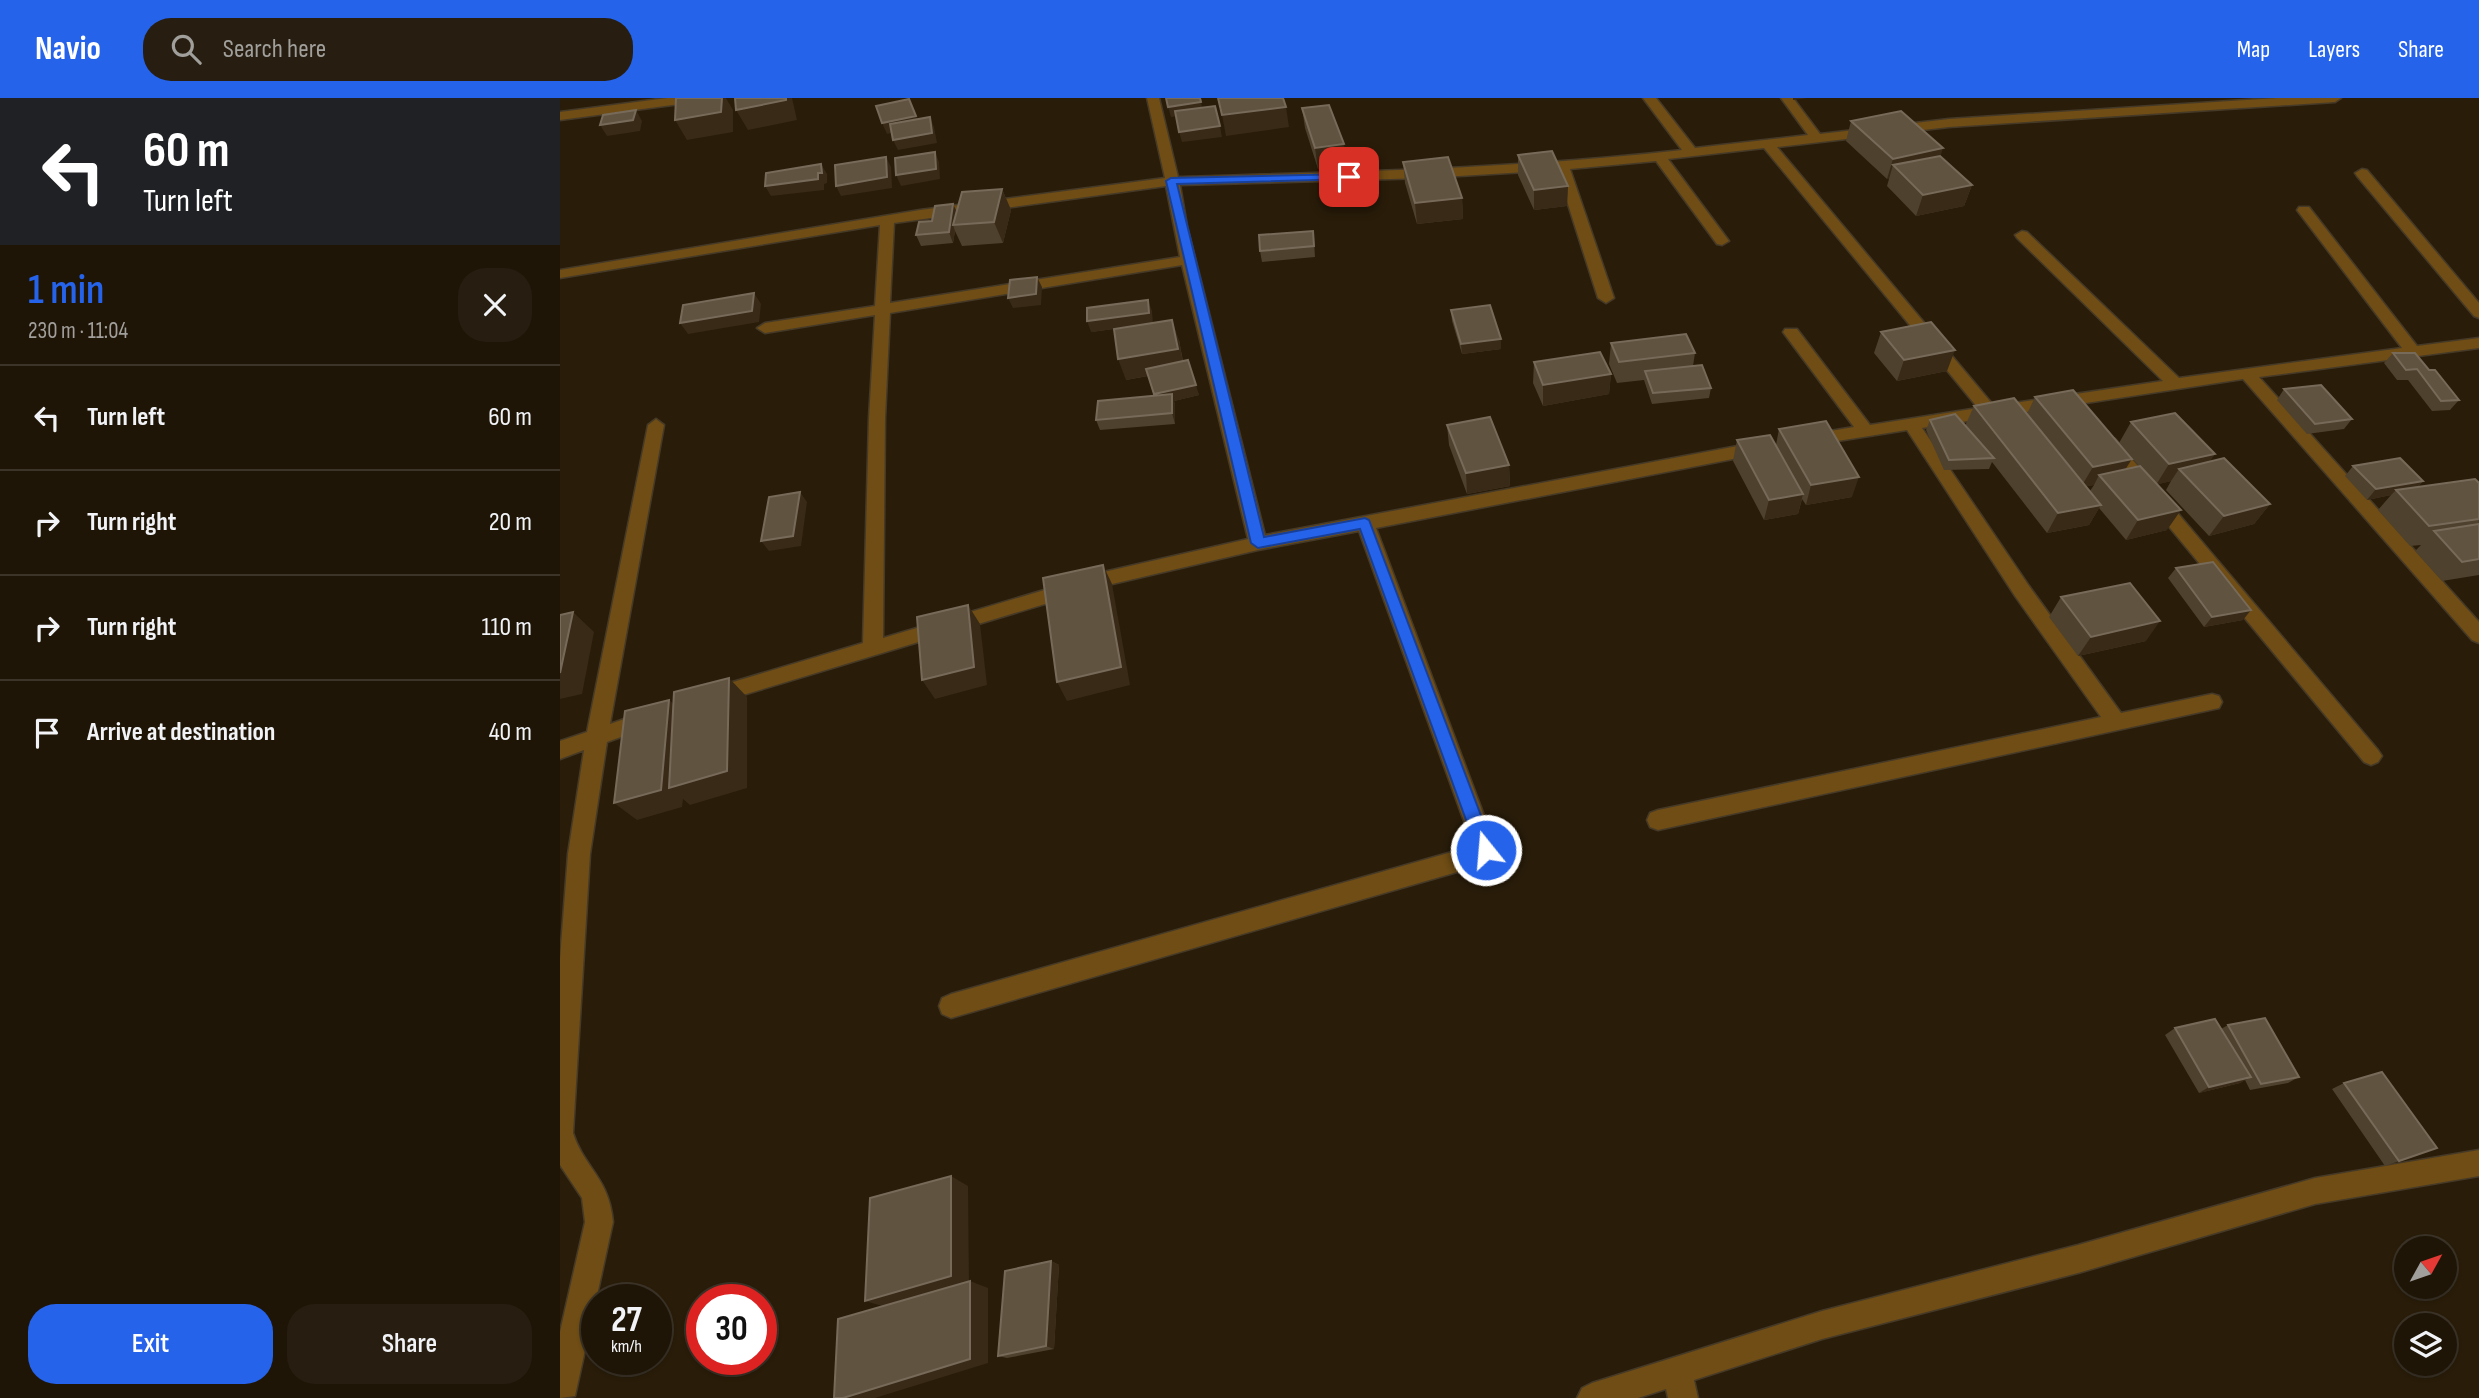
<!DOCTYPE html>
<meta charset="utf-8">
<style>
body{margin:0;font-family:"Sofia Sans Condensed",sans-serif;background:#271e11;color:#f1f3f6;height:100vh;display:flex;flex-direction:column;font-size:26px;white-space:nowrap}
*{box-sizing:border-box;margin:0}
p{font-size:23px;color:#a19f9b}
.icon{flex:none;width:38px;height:38px;fill:none;stroke:currentColor;stroke-width:2;stroke-linecap:round;stroke-linejoin:round}
.map{position:relative;flex:1;overflow:hidden}
.side{display:flex;flex-direction:column;background:#1f1507;width:560px}
.side>*{flex:none}
.top-card{background:#202124;color:#fff;overflow:hidden}
.needle{width:46px;rotate:50deg}
.fabs{position:absolute;left:1834px;top:1138px;display:grid;gap:14px}
.fabs a{display:grid;place-items:center;width:63px;height:63px;border-radius:50%;background:#1f1507;box-shadow:0 2px 5px #0004,0 0 0 2px #3c3428;font-size:35px}
.speed{position:absolute;left:21px;top:1186px;display:flex;gap:14px;font-size:35px;font-weight:700;text-align:center}
.speed>*{display:grid;place-content:center;width:91px;height:91px;border-radius:50%;background:#1f1507;box-shadow:0 2px 5px #0004,0 0 0 2px #3c3428;line-height:1}
.speed small{font-size:18px;font-weight:400}
.speed .limit{border:10px solid #d22;background:#fff;color:#111}
.pin{position:absolute;display:grid;place-items:center;width:60px;height:60px;color:#fff;margin:-30px;border-radius:14px;box-shadow:0 4px 10px #0006}
.me{position:absolute;width:77px;margin:-38px;rotate:343deg;stroke-linejoin:round;filter:drop-shadow(0 0 5px #0008)}
.turn{display:flex;align-items:center;gap:24px;height:147px;padding:0 28px;font-size:32px}
.turn .icon{width:91px;height:91px;stroke-width:2.5}
.turn b{display:block;font-size:49px;line-height:60px}
.round{display:grid;place-items:center;flex:none;width:74px;height:74px;border-radius:28px;background:#271e11}
.head{display:flex;align-items:center;justify-content:space-between;height:119px;padding:0 28px}
h1{font-size:42px;font-weight:600;line-height:52px;color:#2563eb}
.cta{display:flex;gap:14px;margin-top:auto;padding:14px 28px}
.cta a{flex:1;height:80px;border-radius:28px;background:#2563eb;color:#fff;font-size:28px;font-weight:600;line-height:80px;text-align:center}
.cta a+a{background:#271e11;color:#f1f3f6}
ul{padding:0;list-style:none}
li{display:flex;align-items:center;gap:21px;height:105px;padding:0 28px;border-top:2px solid #3c3428}
li div{flex:1}
li b{display:block;font-size:26px}
li em{font-style:normal}
header{display:flex;align-items:center;gap:42px;box-sizing:border-box;height:98px;padding:0 35px;background:#2563eb;color:#fff}
header strong{font-size:33px}
nav{display:flex;gap:38px;margin-inline-start:auto;font-size:24px}
.search{width:490px;height:63px;background:#271e11;display:flex;align-items:center;gap:18px;box-sizing:border-box;padding:0 24px;border-radius:28px;color:#a19f9b;font-size:26px}
main{display:flex;flex:1;min-height:0}
.map>svg:first-child{display:block}
.lines{fill:none;stroke-linecap:round;stroke-linejoin:round}
.street-casing{stroke:#453927;stroke-width:3}
.street{fill:#6f4d14;fill-rule:evenodd}
.wall{fill:#4e412d;fill-rule:evenodd}
.shaded-wall{fill:#382a17}
.building{fill:#605340;stroke:#776a59;stroke-width:2}
.route{fill:#2563eb;stroke:#184099;stroke-width:2}
</style>
<header>
<strong>Navio</strong>
<div class="search"><svg class="icon" aria-label="search" viewBox="0 0 24 24"><circle cx="10" cy="10" r="6"/><path d="M15 15l6 6"/></svg>Search here</div>
<nav><a>Map</a><a>Layers</a><a>Share</a></nav>
</header>
<main>
<section class="side">
<div class="top-card">
<div class="turn"><svg class="icon" aria-label="left" viewBox="0 0 24 24"><path d="M17 20v-9H6M10 6l-5 5 5 5"/></svg><div><b>60 m</b>Turn left</div></div>
</div>
<div class="head"><div><h1>1 min</h1><p>230 m · 11:04</p></div><a class="round"><svg class="icon" aria-label="close" viewBox="0 0 24 24"><path d="M6 6l12 12M18 6L6 18"/></svg></a></div>
<ul>
<li><svg class="icon" aria-label="left" viewBox="0 0 24 24"><path d="M17 20v-9H6M10 6l-5 5 5 5"/></svg><div><b>Turn left</b></div><em>60 m</em></li>
<li><svg class="icon" aria-label="right" viewBox="0 0 24 24"><path d="M7 20v-9h11M14 6l5 5-5 5"/></svg><div><b>Turn right</b></div><em>20 m</em></li>
<li><svg class="icon" aria-label="right" viewBox="0 0 24 24"><path d="M7 20v-9h11M14 6l5 5-5 5"/></svg><div><b>Turn right</b></div><em>110 m</em></li>
<li><svg class="icon" aria-label="arrive" viewBox="0 0 24 24"><path d="M6 21V4h12l-3 4 3 4H6"/></svg><div><b>Arrive at destination</b></div><em>40 m</em></li>
</ul>
<div class="cta"><a>Exit</a><a>Share</a></div>
</section>
<div class="map">
<svg width="1919" height="1300" viewBox="0 0 1919 1300">
<rect width="100%" height="100%" fill="#291c09"/>
<g class="lines">
<!-- street casing -->
<g class="street-casing">
<path id="street" d="M107,0H141L135,4L0,22V14Z
M587,0H599L618,79C787,74 955,71 1122,52L1083,0H1096L1135,50L1248,37L1221,0H1233L1260,36L1389,21L1717,0H1781L1775,4L1389,29L1217,49L1434,308L1603,283L1457,140L1455,137L1462,133L1467,134L1619,280L1842,250L1737,112L1739,109H1749L1857,248L1919,240V250L1699,279L1919,524V545L1912,542L1683,281L1362,330L1469,488L1561,615L1652,596L1659,598L1662,604L1659,610L1098,732L1090,729L1087,722L1090,715L1098,712L1541,619L1455,498L1347,332L1246,348L1240,346L1238,342L1240,338L1294,329L1223,234L1225,231H1237L1310,327L1418,310L1204,50L1108,61L1169,143L1162,147L1157,146L1096,63L1010,71L1054,200L1046,205L1038,200L997,72L866,80L620,87L627,128L705,437L1204,343L1213,349L1204,355L816,430L937,752L934,759L911,770L391,920L382,916L379,908L382,900L391,896L913,748L799,433L698,452L548,487L153,606L146,604L143,598L146,592L303,545L309,320L315,217L205,235L197,230L205,225L315,208L320,127L0,180V172L360,112L605,80ZM606,88L620,159L330,205L334,125ZM622,167L688,441L548,473L323,540L325,320L330,215Z
M1802,71L1807,72L1919,205V220L1914,218L1797,78L1795,75Z
M96,321L104,327L50,626L90,612L97,614L100,620L97,626L47,644L30,756L13,1035C24,1070 49,1079 53,1124L15,1298L0,1300V1234L25,1124L22,1100L0,1067V861L8,756L24,652L0,661V643L27,634L88,327Z
M1549,339L1555,341L1818,652L1822,658L1818,664L1811,667L1804,664L1543,349L1540,345L1543,341Z
M1919,1052V1078L1755,1106L1518,1175L1262,1241L1134,1282L1138,1300H1108L1106,1291L1078,1300H1017L1022,1290L1032,1285L1262,1213L1518,1147L1755,1080Z"/>
</g>
<!-- street -->
<use href="#street" class="street"/>
</g>
<!-- wall -->
<path class="wall" d="M742,10L787,67L758,71L745,30Z
M1291,23L1381,59L1412,87L1404,108L1356,118L1327,88L1329,81H1327L1286,43Z
M958,57L1008,88L1007,108L974,112L958,77Z
M843,64L902,100L903,121L857,126L845,85Z
M442,91L451,112L443,145L402,148L395,133L393,145L361,148L356,137L372,123L397,114Z
M754,143L755,159L702,164L700,153Z
M891,212L941,251L902,256L892,223Z
M592,213V225L619,242L623,263L639,297L614,303L615,307V326L540,332L536,322L594,298L588,278L566,282L568,229L531,234Z
M1321,234L1387,273L1337,283L1314,255Z
M1051,245L1135,255L1133,268L1151,290L1149,300L1092,306L1084,282L1057,285L1049,266Z
M1833,255L1869,272L1899,302L1890,312L1872,313L1848,282H1837L1824,265Z
M974,264L1051,276L1049,296L983,308L973,285Z
M1724,291L1792,321L1784,331L1747,336L1717,302Z
M1475,299L1566,371L1579,368L1559,345L1571,324L1650,364L1710,406L1694,426L1649,438L1606,392L1611,383L1598,386L1607,432L1566,442L1539,410L1529,427L1487,435L1432,364L1429,371L1384,372L1366,332L1370,322L1405,328L1414,308L1467,316ZM1534,387L1530,393L1526,388Z
M887,327L949,367L950,388L907,396L889,347Z
M1219,331L1292,399L1246,407L1242,401L1238,416L1204,422L1173,363L1177,342L1216,347Z
M1793,368L1863,383L1858,389L1919,385V477L1882,483L1855,453L1861,447L1850,448L1818,412L1831,397L1807,402L1785,378Z
M1616,470L1683,522L1644,529L1608,480Z
M1501,499L1586,543L1518,558L1489,519Z
M1668,927L1739,979L1728,985L1690,992L1685,982L1680,985L1639,995L1605,937L1615,930L1661,931Z
M1784,985L1877,1050L1825,1068L1772,991Z
M491,1163L499,1167L494,1251L447,1260L438,1258Z"/>
<!-- shaded-wall -->
<path class="shaded-wall" d="M162,0H166L173,12V34L127,42L115,22Z
M226,0H232L237,22L188,32L176,12Z
M1233,0H1248L1233,2Z
M349,1L360,28L327,36L322,25Z
M641,4L643,15L611,19L608,9Z
M726,9L729,29L666,38L662,17Z
M76,12L82,23L80,33L47,38L40,27Z
M370,19L374,29L377,45L338,52L333,42Z
M660,28L662,39L622,44L619,34Z
M784,46L787,67L758,71L755,50Z
M1383,50L1377,70L1333,67L1329,81H1327L1333,61Z
M375,54L379,64L380,81L341,88L336,77Z
M326,59L331,69L332,90L281,98L276,88Z
M261,66L267,76V85L264,86V92L211,98L205,88L258,75Z
M1412,87L1404,108L1356,118L1363,97Z
M1008,88L1007,108L974,112V92Z
M442,91L451,112L443,145L434,124Z
M902,100L903,121L857,126L855,105Z
M393,106L398,116L393,127L395,133L393,145L389,134Z
M477,179L482,189L481,207L453,210L448,200Z
M194,195L201,206L199,224L128,236L120,225Z
M588,202L592,213L593,226L531,234L527,223Z
M612,222L619,242L624,271L566,282L558,261Z
M941,241V251L902,256L901,246Z
M1395,252L1387,273L1337,283L1344,262Z
M1051,276L1049,296L983,308V287Z
M636,287L639,297L614,303L615,307V326L612,315L597,307L594,296Z
M1655,356L1641,377L1619,371L1611,383L1596,387L1609,366Z
M1572,361L1559,381L1539,377L1534,387L1521,389L1533,369Z
M949,367L950,388L907,396L906,375Z
M1299,379L1292,399L1246,407L1251,387Z
M1863,383L1854,393L1836,392L1831,397L1807,402L1816,391Z
M240,394L247,404L241,448L209,453L201,443Z
M1243,396L1238,416L1204,422L1209,402Z
M1710,406L1694,426L1649,438L1664,418Z
M1541,407L1529,427L1487,435L1498,415Z
M1621,412L1607,432L1566,442L1578,422Z
M543,467L552,486L570,587L507,603L497,584Z
M408,507L420,526L427,587L375,601L362,582Z
M1691,512L1683,522L1644,529L1652,519Z
M13,514L34,534L22,596L0,601V575Z
M1600,523L1586,543L1518,558L1531,539Z
M169,580L187,599V690L130,707L123,701L122,709L77,722L54,705L109,602L129,620Z
M1691,979L1680,985L1639,995L1649,989Z
M391,1078L408,1088L409,1185L326,1209L305,1203Z
M491,1163L499,1167L494,1251L486,1248Z
M410,1183L428,1190V1265L315,1300H283Z"/>
<!-- building -->
<path class="building" d="M116,0H162L161,14L115,22Z
M175,0H226V2L176,12Z
M606,0H640L641,4L608,9Z
M658,0H723L726,9L662,17Z
M349,1L356,18L322,25L316,8Z
M769,7L784,46L755,50L742,10Z
M655,8L660,28L619,34L615,13Z
M76,12L73,22L40,27L43,17Z
M1341,13L1383,50L1333,61L1291,23Z
M370,19L372,35L333,42L330,26Z
M992,53L1008,88L974,92L958,57Z
M375,54L376,71L336,77L335,60Z
M1380,58L1412,87L1363,97L1333,67Z
M326,59L327,79L276,88L275,67Z
M888,59L902,100L855,105L843,64Z
M261,66L262,75H258V81L205,88L206,75Z
M442,91L434,124L393,127L402,94Z
M393,106L389,134L356,137L359,124L372,123L375,108Z
M753,133L754,148L700,153L699,137Z
M477,179L476,196L448,200L450,182Z
M194,195L192,213L120,225L123,207Z
M588,202L589,215L527,223V210Z
M930,207L941,241L901,246L891,212Z
M612,222L618,251L558,261L554,231Z
M1371,224L1395,252L1344,262L1321,234Z
M1126,236L1135,255L1059,264L1051,245Z
M1040,254L1051,276L983,287L974,264Z
M1833,255H1855L1869,272H1875L1899,302L1881,303L1857,271L1846,272Z
M628,262L636,287L594,296L586,271Z
M1142,267L1151,290L1093,295L1085,273Z
M1761,287L1792,321L1755,326L1724,291Z
M1513,292L1572,361L1533,369L1475,299Z
M612,296V315L536,322L538,303Z
M1454,300L1541,407L1498,415L1414,308Z
M1615,315L1655,356L1609,366L1571,324Z
M1395,316L1434,360L1389,362L1370,322Z
M930,319L949,367L906,375L887,327Z
M1266,323L1299,379L1251,387L1219,331Z
M1210,337L1243,396L1209,402L1177,342Z
M1664,360L1710,406L1664,418L1619,371Z
M1840,360L1863,383L1816,391L1793,368Z
M1580,368L1621,412L1578,422L1539,377Z
M1915,381L1919,385V421L1869,428L1836,392Z
M240,394L233,438L201,443L209,399Z
M1919,426V461L1902,464L1874,433Z
M1653,464L1691,512L1652,519L1616,470Z
M543,467L561,569L497,584L483,480Z
M1570,485L1600,523L1531,539L1501,499Z
M408,507L414,569L362,582L357,519Z
M13,514L0,575V517Z
M169,580L167,673L109,690L114,594Z
M109,602L101,692L54,705L65,613Z
M1705,920L1739,979L1701,986L1668,927Z
M1655,921L1691,979L1649,989L1615,930Z
M1822,974L1877,1050L1839,1063L1784,985Z
M391,1078V1178L305,1203L310,1100Z
M491,1163L486,1248L438,1258L445,1173Z
M410,1183V1261L283,1300H274L278,1221Z"/>
<!-- route -->
<path class="route" d="M789,76L794,79L793,81L617,86L704,439L805,420L809,422L934,752L932,758L926,760L920,758L917,752L800,431L698,450L691,445L606,83L611,80Z"/>
</svg>
<div class="fabs">
<a><svg class="needle" viewBox="-14 -14 28 28"><path d="M0-13l5 13h-10z" fill="#e53935"/><path d="M0 13l5-13h-10z" fill="#a19f9b"/></svg></a>
<a><svg class="icon" aria-label="layers" viewBox="0 0 24 24"><path d="M12 4l9 5-9 5-9-5zM3 14l9 5 9-5"/></svg></a>
</div>
<div class="speed"><div>27<small>km/h</small></div><div class="limit">30</div></div>
<div class="pin" style="left:789px;top:79px;background:#d93025"><svg class="icon" aria-label="arrive" viewBox="0 0 24 24"><path d="M6 21V4h12l-3 4 3 4H6"/></svg></div>
<svg class="me" style="left:926px;top:752px" viewBox="-20 -20 40 40"><circle r="17" fill="#2563eb" stroke="#fff" stroke-width="3"/><path d="M0-11L8 9 0 5-8 9z" fill="#fff"/></svg>
</div>
</main>
